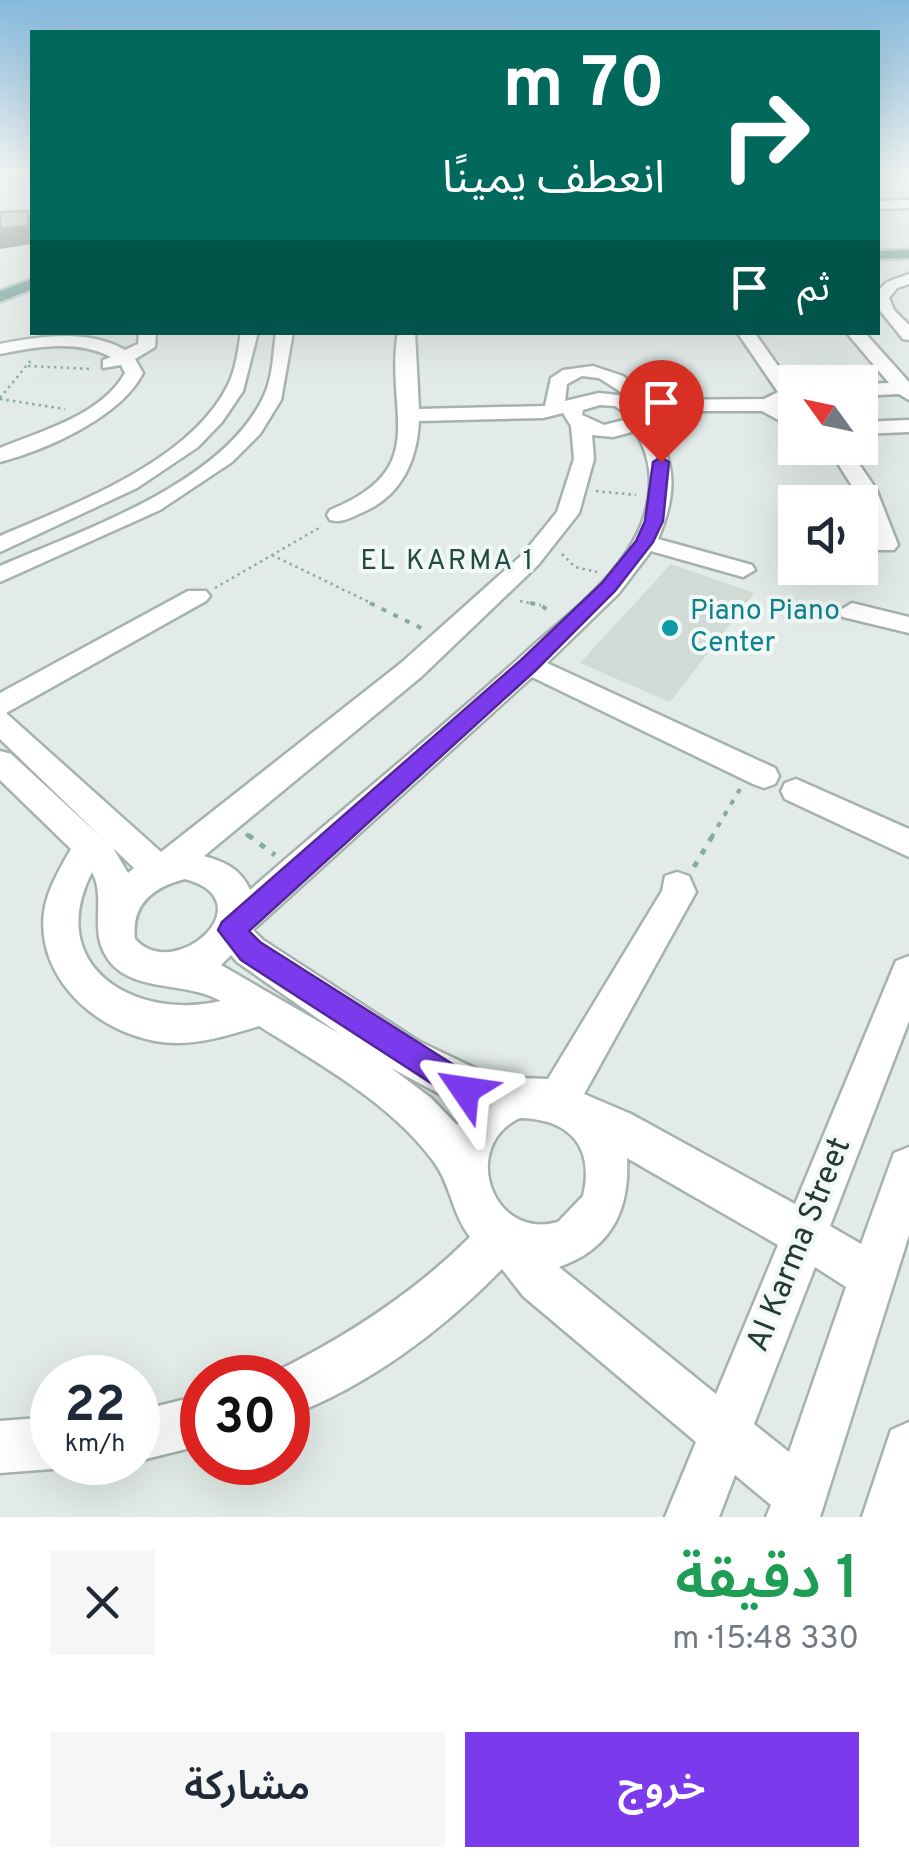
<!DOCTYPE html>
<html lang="ar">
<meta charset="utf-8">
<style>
body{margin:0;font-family:Overpass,"Noto Sans Arabic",sans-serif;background:#f6f6f7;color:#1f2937;direction:rtl;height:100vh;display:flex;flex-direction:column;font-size:38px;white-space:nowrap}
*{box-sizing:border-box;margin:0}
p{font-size:32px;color:#747a83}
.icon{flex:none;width:55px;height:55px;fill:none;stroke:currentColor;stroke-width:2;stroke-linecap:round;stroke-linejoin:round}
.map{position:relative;height:1517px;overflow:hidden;direction:ltr}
.sheet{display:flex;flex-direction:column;background:#fff;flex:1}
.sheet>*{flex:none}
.guide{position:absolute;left:30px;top:30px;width:850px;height:305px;border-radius:0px;box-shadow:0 10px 40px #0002;direction:rtl;background:#00695c;color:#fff;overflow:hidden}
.needle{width:65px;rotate:303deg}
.controls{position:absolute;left:778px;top:365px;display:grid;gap:20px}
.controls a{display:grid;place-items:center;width:100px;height:100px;border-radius:0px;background:#fff;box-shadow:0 10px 40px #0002;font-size:50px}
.speed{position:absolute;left:30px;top:1355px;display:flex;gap:20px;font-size:50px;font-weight:700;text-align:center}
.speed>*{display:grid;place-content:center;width:130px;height:130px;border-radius:50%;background:#fff;box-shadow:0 10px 40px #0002;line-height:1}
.speed small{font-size:25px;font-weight:400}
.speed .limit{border:15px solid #d22;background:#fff;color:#111}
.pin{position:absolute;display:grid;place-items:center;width:85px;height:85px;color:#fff;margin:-102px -42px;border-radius:50% 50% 50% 0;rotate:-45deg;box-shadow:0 0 10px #0007}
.pin .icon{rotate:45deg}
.me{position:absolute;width:110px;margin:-55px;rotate:302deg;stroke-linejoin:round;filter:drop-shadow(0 0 8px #0008)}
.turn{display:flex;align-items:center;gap:35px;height:210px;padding:0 50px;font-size:45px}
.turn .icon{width:130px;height:130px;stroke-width:2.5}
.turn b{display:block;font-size:70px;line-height:85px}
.then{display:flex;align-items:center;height:95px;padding:0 50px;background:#0003;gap:20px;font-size:38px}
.round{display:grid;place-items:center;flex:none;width:105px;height:105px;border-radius:0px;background:#f6f6f7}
.headline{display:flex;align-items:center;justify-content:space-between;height:170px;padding:0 50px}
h1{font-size:60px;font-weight:600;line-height:75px;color:#1e9e55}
.action{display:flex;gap:20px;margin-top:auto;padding:20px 50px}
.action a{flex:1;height:115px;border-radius:0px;background:#7c3aed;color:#fff;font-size:40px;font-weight:600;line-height:115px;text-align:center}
.action a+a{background:#f6f6f7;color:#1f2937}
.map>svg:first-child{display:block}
.built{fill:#d0dbd6}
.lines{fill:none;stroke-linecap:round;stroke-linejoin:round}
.minor-casing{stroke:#a5b2ae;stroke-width:5}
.major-casing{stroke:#c1c8c6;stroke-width:5}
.path-far2{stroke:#85aca1;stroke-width:2.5;stroke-dasharray:2.5 4;stroke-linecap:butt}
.path-far1{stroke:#85aca1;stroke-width:4;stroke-dasharray:5 8;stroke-linecap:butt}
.path{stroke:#85aca1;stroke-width:5;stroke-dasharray:6 9;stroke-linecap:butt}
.minor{fill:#fff;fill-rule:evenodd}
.major{fill:#6a9d92;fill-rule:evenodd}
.shaded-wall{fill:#828c88}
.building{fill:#bac8c3;stroke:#828c88;stroke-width:2.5}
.route{fill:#7c3aed;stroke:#51269a;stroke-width:2.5}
.culture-dot{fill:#0f9aa8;stroke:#f2f8f5;stroke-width:4}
.labels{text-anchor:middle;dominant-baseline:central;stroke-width:8;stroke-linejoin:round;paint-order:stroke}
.far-quarter-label{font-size:28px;letter-spacing:2.5px;fill:#214b43;stroke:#f2f8f5}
.culture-label{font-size:28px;fill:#0d838f;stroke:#f2f8f5;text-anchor:start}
.near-street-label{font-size:32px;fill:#233a35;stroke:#f2f8f5}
</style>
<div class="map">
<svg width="909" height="1517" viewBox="0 0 909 1517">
<rect width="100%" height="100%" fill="#e2ebe7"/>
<!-- built -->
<path class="built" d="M671,564L754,593L670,702L580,663Z"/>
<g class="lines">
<!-- minor casing -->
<g class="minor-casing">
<path id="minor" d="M0,171H32V176L0,178Z
M909,200V208L878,209V201Z
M909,274V284L897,288L889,298L894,310L909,325V340L903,339L878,308V291L887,282Z
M139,332H156L155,347L135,359L143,373C121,417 46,450 0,462V448C41,431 102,415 125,373L121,365L103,368V360L111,357C76,339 36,347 0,354V344C41,336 87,329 125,350L138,344Z
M241,332H258L243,391L222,422L198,447L137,488L0,552V536C74,504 190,462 228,385C236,369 238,350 241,332Z
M276,332H293L281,400L260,434L232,462L160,510L0,582V566C83,530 219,485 262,400C273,380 273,354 276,332Z
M398,332H415L419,409L545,406L551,378L563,370L593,366L623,376L654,400L764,399L778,392L737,332H754L795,390V399L782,403V408L795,415V429L762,411H646C649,424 657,433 663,446C678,477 671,508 658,539L752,565L755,570L743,577L651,551L619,593L547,663L775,768L779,776L775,784L764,788L753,784L532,677L253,930L263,940L420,1042L506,1083L519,1078L548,1079L662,891L665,876L677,872L689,876L696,892L584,1094L631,1114L795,1204L896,961L909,956V1021L830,1226L861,1244L894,1153L909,1147V1235L820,1517H766L771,1505L735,1475L719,1517H665L696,1442L523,1296L502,1269C443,1330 367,1387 288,1416V1378H269L271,1374C344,1338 412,1295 470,1237C452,1214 451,1185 434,1162C391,1103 319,1064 259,1026C232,1034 205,1043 176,1043C109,1042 35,985 44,912C47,890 60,868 71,849L0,780V751L11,754L101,837L0,739V693L188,591H206L210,596L206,601L6,713L161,852L401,663L522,555L557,512L574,459L571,426L563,413L543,418L419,421C417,461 401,497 361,513C350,518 342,523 330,520L327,515L330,510C434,468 384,413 398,332ZM582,376L599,378L627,396L599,393L565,401L567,384ZM600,405L615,406L628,415V419L604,425L582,415L583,410ZM635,431C657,466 653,505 634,540C610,584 565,617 528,650C438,732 342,809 250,890C241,869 225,862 204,856L421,677L538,565L579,513L594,459L592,435L613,437ZM113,848L134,868L128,873ZM92,872C104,894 94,919 100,942C116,997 181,978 221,1001C136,1021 43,967 92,872ZM185,879C267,901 175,984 135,939C131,904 153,887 185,879ZM231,955L237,962L340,1034L221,965ZM391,1068L468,1109L457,1125L431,1098ZM520,1118C569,1119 595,1146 583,1196L558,1222C492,1241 459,1146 520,1118ZM627,1158L778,1245L716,1394L559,1267C611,1249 630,1210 627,1158ZM815,1267L846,1287L789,1452L754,1424Z
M846,332H864L909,382V400L899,394L860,396V384L889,383Z
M909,420V432L860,434V422Z
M828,448H848L876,489L898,545L894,550H878L874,545L854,489Z
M852,603L909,617V633L843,617L839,611Z
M796,779L909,829V857L785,799L781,791L785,783Z
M202,1395V1445L138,1461V1411Z
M52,1417V1462H67L52,1469L0,1473V1421Z
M909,1422V1517H862L891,1430Z"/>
</g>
<!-- major casing -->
<g class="major-casing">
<path id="major" d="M909,250V258L878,259V251Z
M32,279V289L0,302V291Z"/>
</g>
<!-- path-far2 -->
<path class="path-far2" d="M878,180L909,181
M28,366L93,369
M0,398L32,359
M0,399L65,409
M596,491L636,495
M562,554L575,567L597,572
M272,555L375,605
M215,588L319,528
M520,601L541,605"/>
<!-- path-far1 -->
<path class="path-far1" d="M370,603L423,629
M530,603L541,605L552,614
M246,834L251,838
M711,838L740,789"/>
<!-- path -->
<path class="path" d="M248,835L275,855
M694,867L713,835"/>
<!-- minor -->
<use href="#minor" class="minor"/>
<!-- major -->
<use href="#major" class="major"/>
</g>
<!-- shaded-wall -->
<path class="shaded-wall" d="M28,211L32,225V244L0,249V229Z"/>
<!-- building -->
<path class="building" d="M28,211V226L0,229V212Z"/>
<!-- sky -->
<linearGradient id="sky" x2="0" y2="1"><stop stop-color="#84b9dd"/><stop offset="0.45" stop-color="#f2f6f4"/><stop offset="1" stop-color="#f2f6f4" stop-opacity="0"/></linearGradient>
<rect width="909" height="384" fill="url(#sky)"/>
<!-- route -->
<path class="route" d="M661,457L669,462L663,521L653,542L615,591L536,670L249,931L260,942L476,1079L480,1090L476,1100L465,1105L241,960L218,930L222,922L521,660L602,583L636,541L645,521L653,462Z"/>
<!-- markers -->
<circle class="culture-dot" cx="670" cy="628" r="10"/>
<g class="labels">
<!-- far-quarter labels -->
<g class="far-quarter-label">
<text x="448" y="562">EL KARMA 1</text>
</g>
<!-- culture labels -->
<g class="culture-label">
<text x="690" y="612">Piano Piano<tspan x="690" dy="32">Center</tspan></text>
</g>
<!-- near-street labels -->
<g class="near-street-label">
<text transform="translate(800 1245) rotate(-68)">Al Karma Street</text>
</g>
</g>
</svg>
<div class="controls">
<a><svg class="needle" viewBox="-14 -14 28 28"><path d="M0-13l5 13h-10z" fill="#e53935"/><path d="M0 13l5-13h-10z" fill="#747a83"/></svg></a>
<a><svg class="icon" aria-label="sound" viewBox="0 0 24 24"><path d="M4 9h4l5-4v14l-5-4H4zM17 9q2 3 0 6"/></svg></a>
</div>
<div class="speed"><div>22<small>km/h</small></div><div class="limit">30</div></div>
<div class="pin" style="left:661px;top:462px;background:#d93025"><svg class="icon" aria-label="arrive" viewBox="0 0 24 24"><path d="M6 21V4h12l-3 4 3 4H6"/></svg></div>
<svg class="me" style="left:465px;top:1090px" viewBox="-20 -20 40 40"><path d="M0-17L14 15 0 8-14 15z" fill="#7c3aed" stroke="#fff" stroke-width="4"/></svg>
<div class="guide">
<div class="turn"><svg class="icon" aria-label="right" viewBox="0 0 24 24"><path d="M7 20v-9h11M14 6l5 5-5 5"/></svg><div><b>70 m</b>انعطف يمينًا</div></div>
<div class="then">ثم<svg class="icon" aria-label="arrive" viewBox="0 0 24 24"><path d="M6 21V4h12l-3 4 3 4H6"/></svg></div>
</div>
</div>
<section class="sheet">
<div class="headline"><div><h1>1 دقيقة</h1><p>330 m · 15:48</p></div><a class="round"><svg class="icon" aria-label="close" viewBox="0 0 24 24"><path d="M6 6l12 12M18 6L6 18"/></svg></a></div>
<div class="action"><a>خروج</a><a>مشاركة</a></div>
</section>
